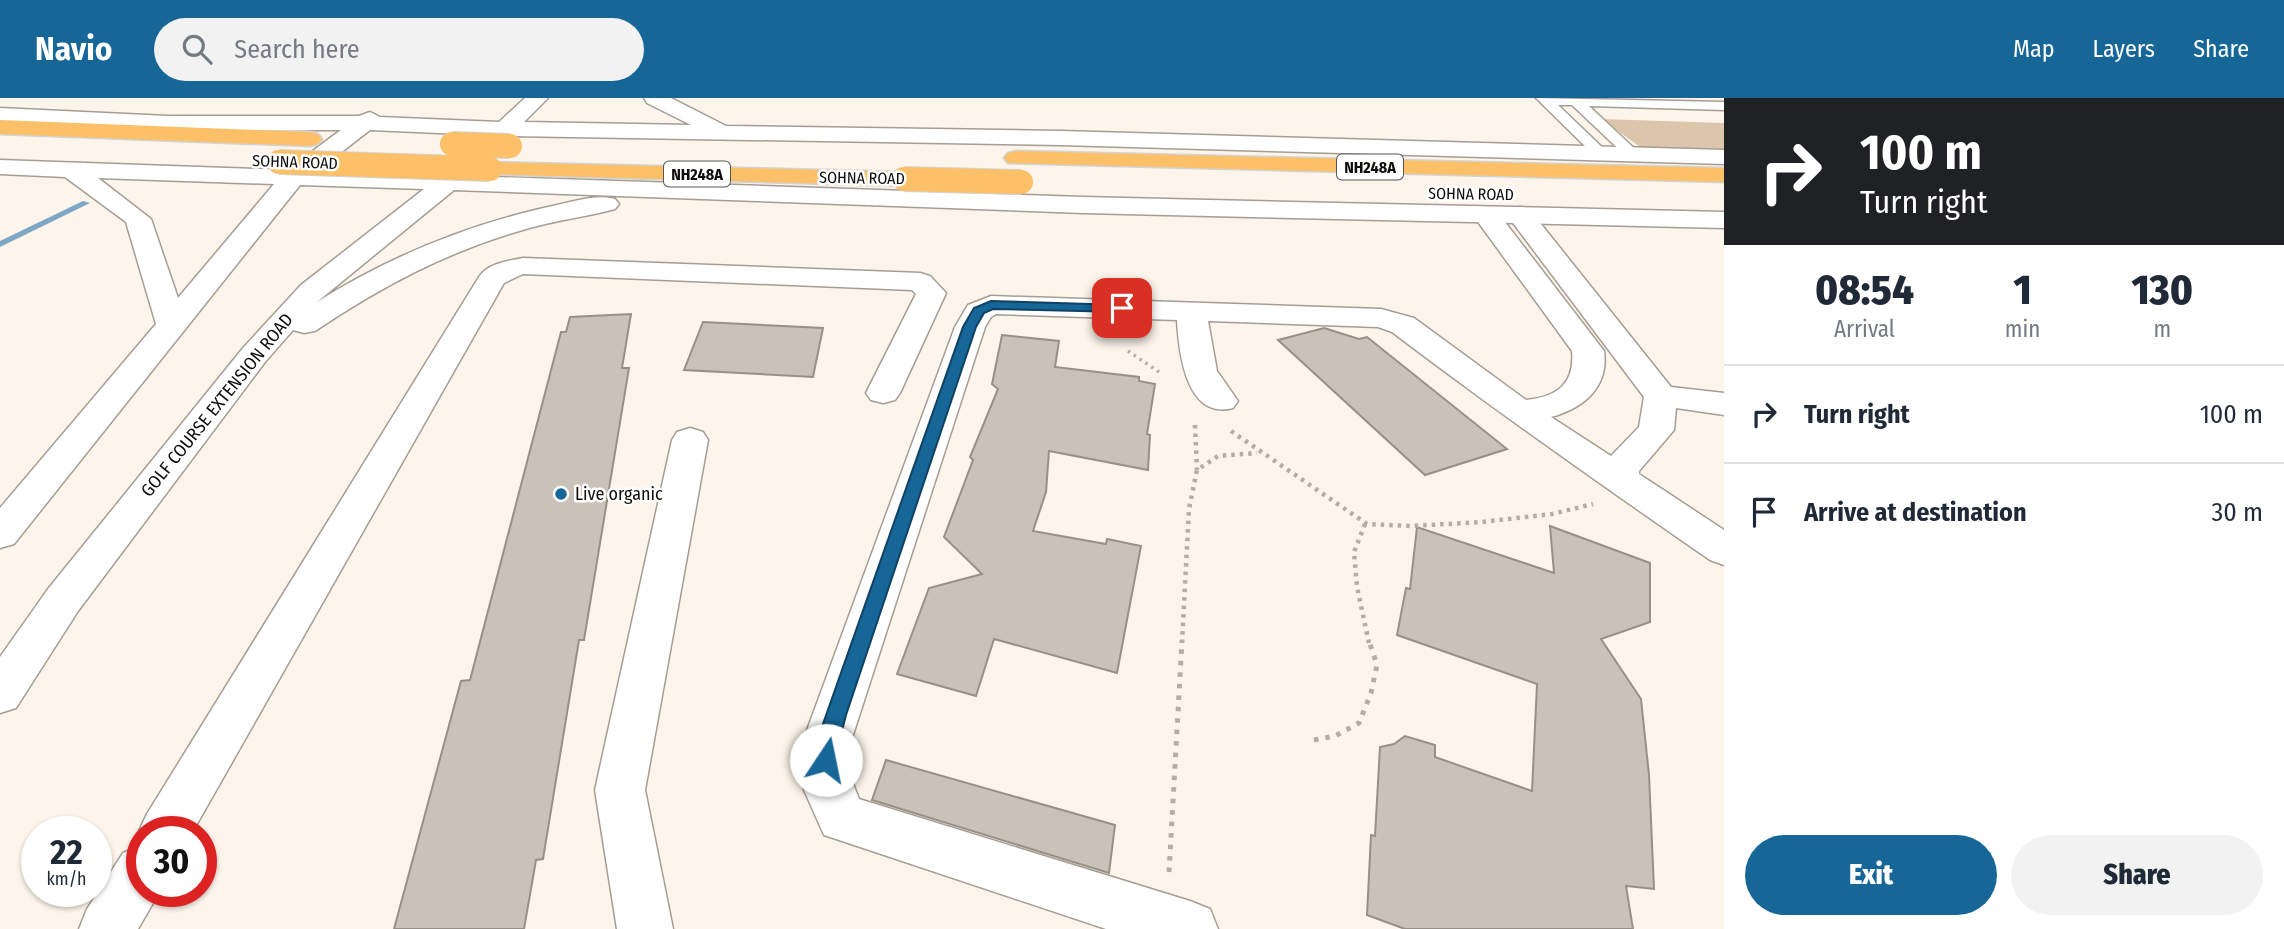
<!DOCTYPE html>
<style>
body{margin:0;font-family:"Fira Sans Condensed",sans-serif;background:#f2f2f3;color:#1f2937;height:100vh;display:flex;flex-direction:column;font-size:26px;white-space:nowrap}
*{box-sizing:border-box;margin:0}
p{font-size:23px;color:#747a83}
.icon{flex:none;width:38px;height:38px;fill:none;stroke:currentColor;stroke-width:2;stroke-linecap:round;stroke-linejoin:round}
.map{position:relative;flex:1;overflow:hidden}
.panel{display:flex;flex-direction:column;background:#fff;width:560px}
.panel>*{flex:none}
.hud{background:#202124;color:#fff;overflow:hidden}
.speed{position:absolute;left:21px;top:718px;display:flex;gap:14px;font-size:35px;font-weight:700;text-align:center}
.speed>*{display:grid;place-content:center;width:91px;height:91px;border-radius:50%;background:#fff;box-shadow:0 2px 5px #0004;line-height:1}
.speed small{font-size:18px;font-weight:400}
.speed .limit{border:10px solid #d22;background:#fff;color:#111}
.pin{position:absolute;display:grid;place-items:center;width:60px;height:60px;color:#fff;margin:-30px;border-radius:14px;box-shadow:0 4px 10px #0006}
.me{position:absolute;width:77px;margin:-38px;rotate:11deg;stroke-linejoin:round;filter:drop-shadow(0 0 5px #0008)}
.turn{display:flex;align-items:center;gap:24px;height:147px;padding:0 21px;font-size:32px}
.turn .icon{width:91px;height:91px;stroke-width:2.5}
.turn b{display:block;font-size:49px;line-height:60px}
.eta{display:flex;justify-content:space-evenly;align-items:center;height:119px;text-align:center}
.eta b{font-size:42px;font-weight:800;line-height:49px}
.action{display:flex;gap:14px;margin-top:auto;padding:14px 21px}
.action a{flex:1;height:80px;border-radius:42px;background:#176698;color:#fff;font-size:28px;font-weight:800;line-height:80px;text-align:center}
.action a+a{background:#f2f2f3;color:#1f2937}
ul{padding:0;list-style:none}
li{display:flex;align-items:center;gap:21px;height:98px;padding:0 21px;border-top:2px solid #e0e1e3}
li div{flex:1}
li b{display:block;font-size:26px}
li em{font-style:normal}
header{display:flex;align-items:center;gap:42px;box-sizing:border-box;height:98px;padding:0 35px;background:#176698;color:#fff}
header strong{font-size:33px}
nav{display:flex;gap:38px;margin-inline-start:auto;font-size:24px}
.search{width:490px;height:63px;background:#f2f2f3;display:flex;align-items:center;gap:18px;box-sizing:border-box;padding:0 24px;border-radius:38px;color:#747a83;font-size:26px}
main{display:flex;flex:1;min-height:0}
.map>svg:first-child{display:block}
.green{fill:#dcc6ab}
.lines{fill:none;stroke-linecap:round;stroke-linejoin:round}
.stream{fill:#7ea6c5;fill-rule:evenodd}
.building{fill:#c9c2b9;stroke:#979087;stroke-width:2}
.service-casing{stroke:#a59d94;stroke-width:3}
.minor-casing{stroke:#a59d94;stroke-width:3}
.secondary-casing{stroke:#a59d94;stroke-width:3}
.trunk-casing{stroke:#d4d3d3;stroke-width:3}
.path-far2{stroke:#b3ada5;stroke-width:3.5;stroke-dasharray:2.5 4.5;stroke-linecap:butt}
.path-far1{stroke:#b3ada5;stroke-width:4.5;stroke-dasharray:3.5 5;stroke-linecap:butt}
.path{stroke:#b3ada5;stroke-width:5;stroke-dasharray:4.5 7;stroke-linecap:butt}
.service{fill:#fff;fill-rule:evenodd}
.minor{fill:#fff;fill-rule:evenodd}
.secondary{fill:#fff;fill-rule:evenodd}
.trunk{fill:#fbc068;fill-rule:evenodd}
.trunk-bridge-casing{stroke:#d4d3d3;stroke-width:26;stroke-linecap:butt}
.trunk-bridge{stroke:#fbc068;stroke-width:24}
.route{fill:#176698;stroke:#0f4263;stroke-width:2}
.poi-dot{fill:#176698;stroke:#fff;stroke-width:2.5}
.labels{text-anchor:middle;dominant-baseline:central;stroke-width:5;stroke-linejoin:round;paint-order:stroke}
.far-street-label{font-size:16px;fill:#0f0d0a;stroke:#fff}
.shield{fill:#fff;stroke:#575654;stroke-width:2}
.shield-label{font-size:16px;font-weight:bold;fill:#0f0d0a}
.street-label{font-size:18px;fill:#0f0d0a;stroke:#fff}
.poi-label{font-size:18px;fill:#0f0d0a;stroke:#fff;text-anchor:start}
</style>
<header>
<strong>Navio</strong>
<div class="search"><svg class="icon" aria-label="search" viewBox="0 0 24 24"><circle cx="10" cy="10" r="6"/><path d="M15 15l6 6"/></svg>Search here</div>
<nav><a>Map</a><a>Layers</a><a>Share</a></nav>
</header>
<main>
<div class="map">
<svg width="1724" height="831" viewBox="0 0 1724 831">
<rect width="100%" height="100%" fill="#fdf5eb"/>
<!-- green -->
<path class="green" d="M1601,21L1724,25V55L1646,53Z"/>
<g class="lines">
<!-- stream -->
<path class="stream" d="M83,103L90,105L0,149V143Z"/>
</g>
<!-- building -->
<path class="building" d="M631,216L622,270H629L584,542H579L543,761L536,762L524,831H394L461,583L470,582L561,234H566L570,219Z
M703,224L823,230L813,279L684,272Z
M1324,230L1359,241L1367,239L1507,351L1425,377L1278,242Z
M1002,237L1059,243L1055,269L1139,279V283L1155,286L1147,336L1150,337L1148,372L1049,353L1046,394L1033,433L1106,446L1107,441L1141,448L1117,575L994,541L976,598L897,576L929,490L982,476L944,439L973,362L970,359L998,291L992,286Z
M1550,428L1650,465V524L1601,541L1641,601L1649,677L1654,791L1626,788L1633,831H1405L1367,817L1371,737L1375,738L1380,649L1394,646L1405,638L1435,647V659L1532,693L1537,586L1397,537L1406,490L1410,491L1417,429L1554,475Z
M886,662L1115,727L1109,775L872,702Z"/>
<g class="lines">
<!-- service casing -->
<g class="service-casing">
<path id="service" d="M1536,0L1724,4V12L1589,8L1637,53L1640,56L1632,61L1627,59L1572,7H1558L1605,52L1608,55L1600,60L1595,58Z"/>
</g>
<!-- minor casing -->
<g class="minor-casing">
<path id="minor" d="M1486,109L1495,111L1604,253C1609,289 1584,310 1551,319L1611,358L1639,329L1644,299L1507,117L1511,111L1520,109L1529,111L1671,289L1724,295V317L1676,310L1674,332L1639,373V376L1724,432V467L1710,462C1603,388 1496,313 1392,234L1378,229L1208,223L1217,273L1238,303L1233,310C1186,322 1179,255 1177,222L996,216L991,219L985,229L851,643L852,683L859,701L1190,803L1210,811L1218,831H1106L824,737L804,692L803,643L955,229L968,207L991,198L1381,211L1414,220L1526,302C1557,299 1575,286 1572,253L1473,117L1477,111Z
M523,160L920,175L930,178L946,195L900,295L895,302L883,305L871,302L866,295L916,196L912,192L523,176L504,185L193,733H142V739L139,733L147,716L479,179C488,165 508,163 523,160Z
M690,330L703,334L708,342L645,692L673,831H617L595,692L672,342L677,334Z
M142,747V793H160L138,831H79L87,811L123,755Z"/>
</g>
<!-- secondary casing -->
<g class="secondary-casing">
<path id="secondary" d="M525,0H548L524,24L691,27L647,5L644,0H671L726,28L1061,33L1724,52V66L1061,47L510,38L469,78L1083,99L1724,114V130L1083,115L454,92L317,204C390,158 472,125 557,107C575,103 597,96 615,101L619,106L615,111C586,119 556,122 526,131C448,153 382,188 315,233L304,235L293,232L265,264L78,513L16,610L0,615V559L48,491L243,250L301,187L424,91L300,87L14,446L0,450V410L156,226L126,124L65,79L0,76V62L287,72L341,32H168L0,24V10L168,18H359L370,14L380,19L499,24ZM370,32L485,37L442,77L317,73ZM98,80L274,86L178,200L151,121Z"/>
</g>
<!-- trunk casing -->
<g class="trunk-casing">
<path id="trunk" d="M0,22L310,34L318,36L322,41L318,46L310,48L0,36Z
M1016,53L1724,70V84L1008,65L1004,60L1008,55Z
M490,64L904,74L913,76L916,81L913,86L904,88L481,76L478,71L481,66Z"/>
</g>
<!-- path-far2 -->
<path class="path-far2" d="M1128,253L1162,276"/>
<!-- path-far1 -->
<path class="path-far1" d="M1195,327L1197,372
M1231,333L1367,426L1411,428L1482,424L1552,416L1593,406
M1365,426L1354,454L1357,489L1369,545
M1182,545L1189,411L1197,372L1218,358L1257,355"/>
<!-- path -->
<path class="path" d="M1314,642L1335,638L1359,625L1371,595L1377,567L1369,543
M1169,774L1182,543"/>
<!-- service -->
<use href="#service" class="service"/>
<!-- minor -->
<use href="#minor" class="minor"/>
<!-- secondary -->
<use href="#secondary" class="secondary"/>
<!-- trunk -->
<use href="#trunk" class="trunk"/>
<!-- trunk-bridge casing -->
<g class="trunk-bridge-casing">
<path id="trunk-bridge" d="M452,46L510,48
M279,64L490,71
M904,81L1021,84"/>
</g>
<!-- trunk-bridge -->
<use href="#trunk-bridge" class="trunk-bridge"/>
</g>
<!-- route -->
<path class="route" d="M991,203L1122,207L1129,210L1122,214L993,211L984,215L976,229L846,617L833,668L826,670L819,668L816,662L817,643L963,229L974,210Z"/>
<!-- markers -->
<circle class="poi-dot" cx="561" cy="396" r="7"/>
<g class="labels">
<!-- far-street labels -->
<g class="far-street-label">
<text transform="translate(295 64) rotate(2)">SOHNA ROAD</text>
<text transform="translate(862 80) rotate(1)">SOHNA ROAD</text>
<text transform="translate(1471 96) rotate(1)">SOHNA ROAD</text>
</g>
<!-- shield labels -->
<g class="shield">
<rect x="1337" y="56.5" width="66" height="25" rx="5"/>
<rect x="664" y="63.5" width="66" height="25" rx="5"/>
</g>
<g class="shield-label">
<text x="1370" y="69">NH248A</text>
<text x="697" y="76">NH248A</text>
</g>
<!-- street labels -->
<g class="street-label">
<text transform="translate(217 307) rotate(-51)">GOLF COURSE EXTENSION ROAD</text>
</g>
<!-- poi labels -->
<g class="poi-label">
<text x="575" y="396">Live organic</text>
</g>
</g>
</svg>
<div class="speed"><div>22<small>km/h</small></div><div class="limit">30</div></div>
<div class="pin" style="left:1122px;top:210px;background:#d93025"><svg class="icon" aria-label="arrive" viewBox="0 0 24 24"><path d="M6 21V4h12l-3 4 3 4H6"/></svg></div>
<svg class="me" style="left:826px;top:662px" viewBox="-20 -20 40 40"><circle r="19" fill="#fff"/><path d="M0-13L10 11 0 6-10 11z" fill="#176698"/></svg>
</div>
<section class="panel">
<div class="hud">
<div class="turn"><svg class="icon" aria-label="right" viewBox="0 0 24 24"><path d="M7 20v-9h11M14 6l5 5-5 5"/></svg><div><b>100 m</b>Turn right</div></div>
</div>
<div class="eta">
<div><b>08:54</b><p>Arrival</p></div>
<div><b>1</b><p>min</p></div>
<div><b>130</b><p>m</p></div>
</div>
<ul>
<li><svg class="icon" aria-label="right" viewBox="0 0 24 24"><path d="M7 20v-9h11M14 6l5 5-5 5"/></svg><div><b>Turn right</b></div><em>100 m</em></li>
<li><svg class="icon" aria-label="arrive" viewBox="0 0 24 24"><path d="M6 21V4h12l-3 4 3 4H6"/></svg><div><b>Arrive at destination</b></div><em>30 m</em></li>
</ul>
<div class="action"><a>Exit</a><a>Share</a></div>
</section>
</main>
